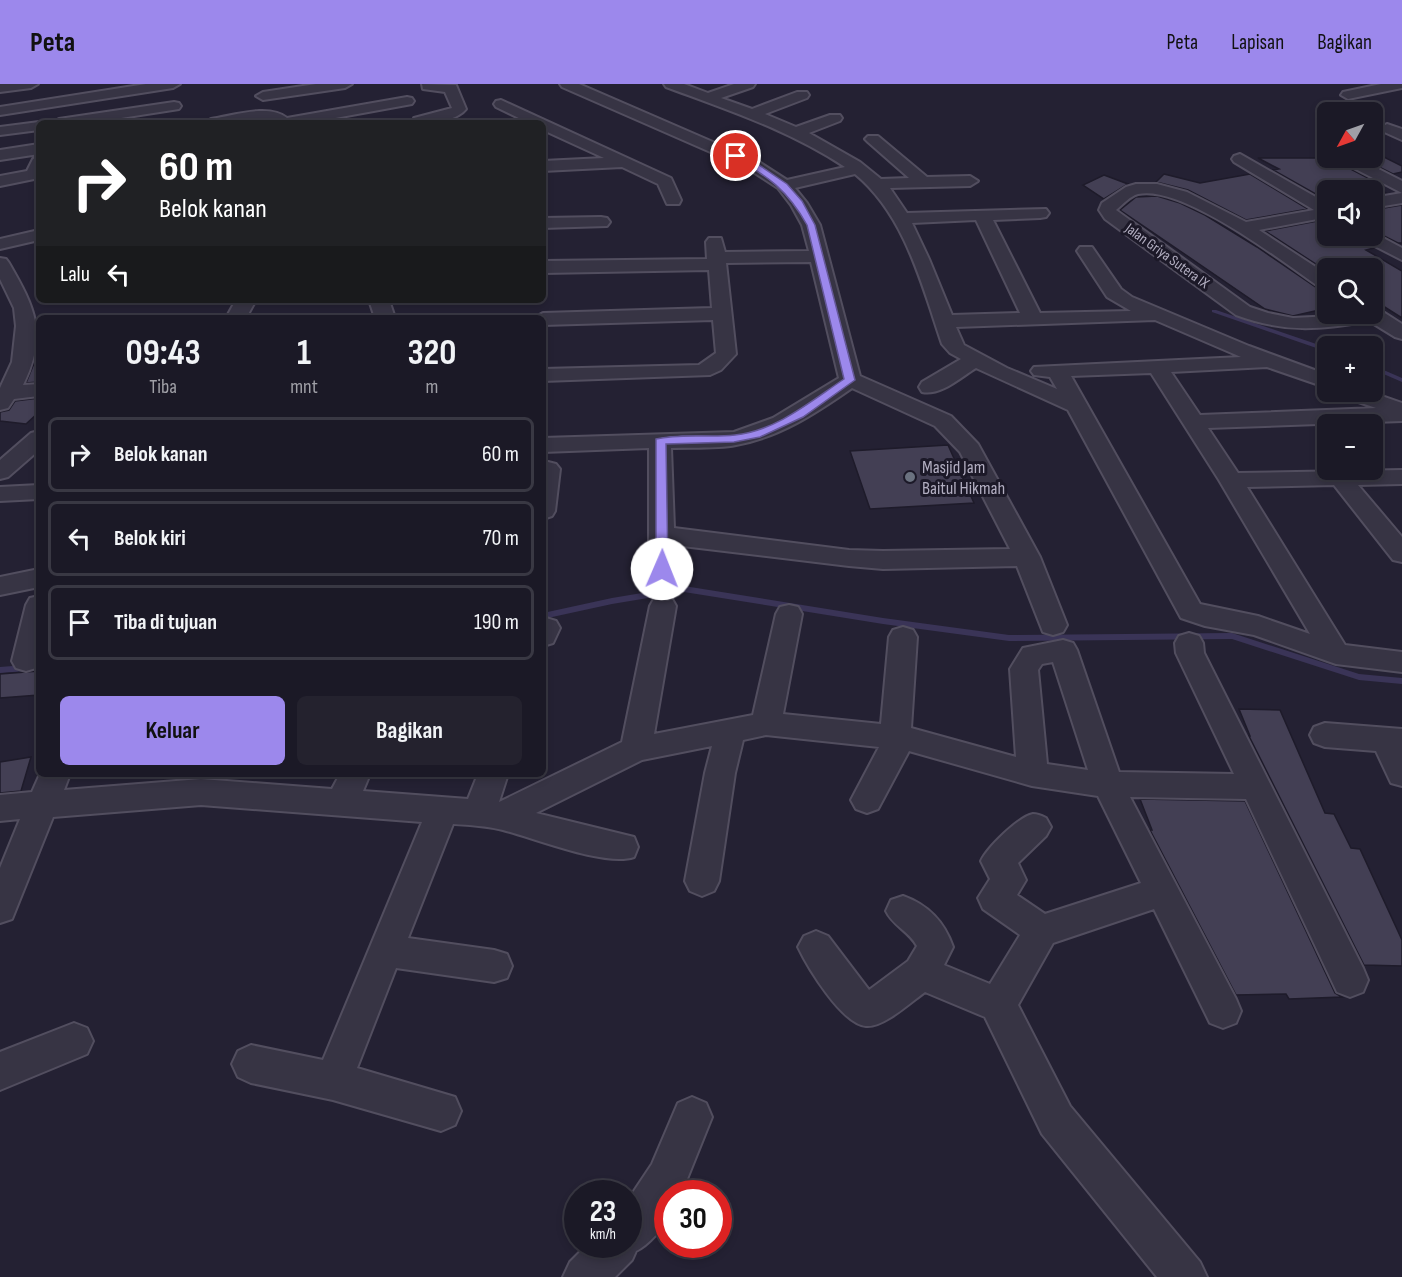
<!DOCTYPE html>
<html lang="id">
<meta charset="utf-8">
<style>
body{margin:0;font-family:"Sofia Sans Condensed",sans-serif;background:#24222e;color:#f1f3f6;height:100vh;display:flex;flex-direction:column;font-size:22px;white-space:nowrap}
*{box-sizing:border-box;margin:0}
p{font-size:20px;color:#a0a0a7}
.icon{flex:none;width:33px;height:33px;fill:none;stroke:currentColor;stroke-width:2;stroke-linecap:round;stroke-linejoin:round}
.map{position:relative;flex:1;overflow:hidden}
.sheet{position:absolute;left:36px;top:231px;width:510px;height:462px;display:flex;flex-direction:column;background:#1b1926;border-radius:9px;box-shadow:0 3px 9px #0003,0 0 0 2px #393843}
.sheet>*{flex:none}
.top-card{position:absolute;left:36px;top:36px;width:510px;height:183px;border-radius:9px;box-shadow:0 3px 9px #0003,0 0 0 2px #393843;background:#202124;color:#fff;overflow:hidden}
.needle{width:39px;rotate:230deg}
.buttons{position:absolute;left:1317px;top:18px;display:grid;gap:12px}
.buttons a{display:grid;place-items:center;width:66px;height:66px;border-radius:9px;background:#1b1926;box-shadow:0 3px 9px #0003,0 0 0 2px #393843;font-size:30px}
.speed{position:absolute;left:564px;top:1096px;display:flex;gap:12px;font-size:30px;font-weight:700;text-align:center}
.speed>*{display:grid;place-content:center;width:78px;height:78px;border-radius:50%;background:#1b1926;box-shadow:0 3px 9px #0003,0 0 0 2px #393843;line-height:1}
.speed small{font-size:15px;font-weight:400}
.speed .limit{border:9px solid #d22;background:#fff;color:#111}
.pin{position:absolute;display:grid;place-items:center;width:51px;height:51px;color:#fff;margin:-26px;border:3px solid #fff;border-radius:50%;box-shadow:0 2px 6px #0007}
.me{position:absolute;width:66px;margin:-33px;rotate:1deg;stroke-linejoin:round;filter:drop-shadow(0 0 4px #0008)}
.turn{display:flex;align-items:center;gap:21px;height:126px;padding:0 24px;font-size:27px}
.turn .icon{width:78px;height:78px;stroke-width:2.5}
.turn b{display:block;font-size:42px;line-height:51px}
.then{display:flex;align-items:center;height:57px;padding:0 24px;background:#0003;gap:12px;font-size:22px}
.eta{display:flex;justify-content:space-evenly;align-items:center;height:102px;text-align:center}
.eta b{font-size:36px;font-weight:700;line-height:42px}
.cta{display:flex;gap:12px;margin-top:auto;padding:12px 24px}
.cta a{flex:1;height:69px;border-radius:9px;background:#9c88ec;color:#111;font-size:24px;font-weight:700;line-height:69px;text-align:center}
.cta a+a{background:#24222e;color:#f1f3f6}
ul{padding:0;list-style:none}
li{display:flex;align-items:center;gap:18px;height:75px;margin:0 12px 9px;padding:0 12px;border:3px solid #393843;border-radius:9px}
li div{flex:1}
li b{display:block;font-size:22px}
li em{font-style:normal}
header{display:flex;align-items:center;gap:36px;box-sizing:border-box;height:84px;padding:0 30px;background:#9c88ec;color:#111}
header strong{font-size:28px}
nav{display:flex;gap:33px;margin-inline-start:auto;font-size:21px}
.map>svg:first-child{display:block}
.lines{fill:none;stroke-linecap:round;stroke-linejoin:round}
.stream{fill:#3a3457;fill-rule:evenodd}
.building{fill:#433f54;stroke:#1e1b2a;stroke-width:1.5}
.minor-casing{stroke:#524e5f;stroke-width:4}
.minor{fill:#373444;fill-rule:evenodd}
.route{fill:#9c88ec;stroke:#655899;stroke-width:1.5}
.worship-dot{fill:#6b7280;stroke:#1c1928;stroke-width:2}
.labels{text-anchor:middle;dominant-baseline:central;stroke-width:6;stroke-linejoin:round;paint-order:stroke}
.far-street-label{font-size:15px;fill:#b2aec1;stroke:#1c1928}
.poi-label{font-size:18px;fill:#b2aec1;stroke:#1c1928;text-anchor:start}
</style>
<header>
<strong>Peta</strong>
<nav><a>Peta</a><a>Lapisan</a><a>Bagikan</a></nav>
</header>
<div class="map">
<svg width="1402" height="1193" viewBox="0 0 1402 1193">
<rect width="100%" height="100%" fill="#242133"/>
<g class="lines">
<!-- stream -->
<path class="stream" d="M1212,226H1216L1328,264V268L1212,228Z
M1372,281L1402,294V298L1372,285Z
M684,502L883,534L1009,551L1232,549L1359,590L1402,594V600L1359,596L1232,555L1009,557L883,540L684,508L612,520L543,535V529L612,514Z
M39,580V586L0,589V583Z"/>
</g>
<!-- building -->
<path class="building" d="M1372,67L1402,82V88L1393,90L1361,74H1372Z
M1258,74H1336L1339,79L1368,94L1361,96L1386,109L1372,112V106H1328V117L1273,86L1279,85Z
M1164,90L1200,99L1250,90L1308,125L1246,136L1188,106L1156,98Z
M1104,91L1128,100L1104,115L1083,101Z
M1157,112L1180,119L1205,131L1257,163L1320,206L1328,208V224L1293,232L1265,225L1120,126L1136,113Z
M1402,121V159H1398L1372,146V126Z
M1328,135V152H1358L1362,158L1374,164L1366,166L1402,187V234L1372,215V184H1328V188L1265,147Z
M35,277H39V298L26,299Z
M39,314V328L26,340L0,337V328L9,326L15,317Z
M948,361L974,419L870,425L850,367Z
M39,587V611L0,614V590Z
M1239,625L1280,626L1325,729L1334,730L1351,764L1360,765L1402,856V882L1364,881L1249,652H1250Z
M31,673L21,707L0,709V678Z
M1140,715L1245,717L1335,909L1342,913L1289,915L1286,910L1236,911L1150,746H1152Z"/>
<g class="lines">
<!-- minor casing -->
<g class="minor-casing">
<path id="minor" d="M0,0H38L31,4L0,8Z
M146,0H180L173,4L0,31V23Z
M316,0H352L345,4L263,16L256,12L263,8Z
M422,0L456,1L466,25C456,38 429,39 413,39L414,34L452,24L445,8L423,5Z
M560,0H579L759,78L787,96L845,83C789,46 728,26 666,3L664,0H684L708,9L734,0H755L753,3L721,14L752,25L797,8H807L809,11L807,14L765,30L796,43L830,31H840L842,34L840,37L809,49L860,78L881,95L909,94L868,58L865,55L868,52H878L927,93L970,92L978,97L970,102L890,104L907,129L1046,125L1049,129L1046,133L1040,134L993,136L1040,229L1131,227L1107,213L1077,167L1080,163H1092L1121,205L1132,213L1249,262L1328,291V304L1267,283L1171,288L1200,331L1376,324L1344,313L1342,308H1370L1402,319V337L1208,344L1238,389L1402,386V400L1358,401L1402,453V478L1393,476L1334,401L1247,403L1345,561L1402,568V588L1336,580L1254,551L1205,542L1181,534L1068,326L976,284C961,293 941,312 922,308L919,303L922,298L961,275L950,269L942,260C922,201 905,131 855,90L795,104L807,119L820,141L860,292L951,332L978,360L1040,473L1067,541L1063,548L1053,551L1043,548L1017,482L883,485L849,482L674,461L675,485L671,491L662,494L653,491L649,485V364L543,368V354L734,348L773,334L839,294L811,178L726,179L736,270L721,286L710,291L543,297V285L699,281L716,269L713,236L543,241V234H534L543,229L712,224L709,186L543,189V177L707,175L706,158L709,154H721L725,168L809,167L802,141L791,121L778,104L747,84L562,3ZM976,136L1020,229L952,231L929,175L912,139ZM1155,236L1241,273L1034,283L1031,287L1034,291L1050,293L1057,305L1007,284L964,261L956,243ZM1151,289L1219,396L1310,550L1258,532L1200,520L1071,292ZM852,304L935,342L960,368L1010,465L883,467L849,466L674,444L671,364C692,363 716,365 736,361C780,353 816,329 852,304Z
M1381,0H1402V4L1348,15L1341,11L1343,8Z
M407,13L412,14L414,17L412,20L308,39H275L268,35L242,39H204L211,35C232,32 269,19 287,34Z
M501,16L671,94L681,116L679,120H667L658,100L622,83L543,87V77L604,74L543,46V39H529L496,23L494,20L496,17Z
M174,18L179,19L181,22L179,25L89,39H52L59,35Z
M39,38L44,39H39V46L0,51V43Z
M1387,40L1402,45V56L1382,47L1380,44Z
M39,60V70L0,76V66Z
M1240,70L1328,120V133L1259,146L1328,191V206L1321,204C1284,179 1183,100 1138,110C1130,112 1122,121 1116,126L1250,223L1268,229L1293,234L1372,230L1373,224L1380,226L1402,240V255L1395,253L1369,237C1319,246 1285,249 1236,231L1105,135L1099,126L1102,119L1126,103L1136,100H1157L1187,108L1246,138L1314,126L1234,78L1232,75L1234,72Z
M39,73V94L0,102V92L27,87L33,75Z
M1338,74H1357L1402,97V109L1340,77Z
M1402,109V119L1372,124V114Z
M601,133L607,134L610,138L607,142L543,144V134Z
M39,146V156L0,165V155Z
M1372,148L1402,164V176L1363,156L1360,152H1372Z
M0,174L6,175L9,179C35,224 48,250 23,301L39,300V312L14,315L8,324L0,326V304L12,278L16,242L14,224L0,195Z
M236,216H256L246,234H226Z
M369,216H389L395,234H375Z
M39,347V366L8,393L0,395V376L31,349Z
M548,378L556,380L560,385L555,427L552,432L543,435V379Z
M39,401V415L0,417V403Z
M39,485V503L0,511V493Z
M39,512V579L36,584L26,587L16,584L12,577L26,521L30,514Z
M663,513L672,515L676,522L654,650L753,631L776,530L780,523L789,521L798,523L802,530L783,630L881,640L889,553L893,546L903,543L913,546L917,553L911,644L1016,673L1010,585L1023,564L1063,556L1073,559L1077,566L1119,688L1234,690L1176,569L1175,559L1179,552L1189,549L1199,552L1203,559L1204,569L1363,884L1368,896L1363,908L1350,913L1337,908L1246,715L1130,713L1236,915L1241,927L1236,939L1223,944L1210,939L1154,825L1053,859L1018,921L1070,1022L1200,1178L1207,1193H1157L1042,1050L985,933L925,908C911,918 883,944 866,942C842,940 808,884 798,863L804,852L816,847L828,852L869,906L908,877L917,862C909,847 893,842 886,827L891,816L903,812C928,821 944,837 953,863L944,881L990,900L1020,851L983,825L978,814L990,795L981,777C987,764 1018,733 1033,730C1037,730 1042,732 1046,734L1051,743L1046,752L1018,779L1026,796L1017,811L1045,830L1141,799L1098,712L1032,702L909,667L878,725L867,729L856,725L851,716L879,663L766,651L743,656L735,689L719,797L714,807L702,812L690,807L685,797L705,689L712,662L642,676L536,729L634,753L638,763L634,773C605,783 534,754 503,746C487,742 469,741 453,740L408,854L494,866L507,870L512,882L507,894L494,898L396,884L357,984L455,1013L461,1027L455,1041L441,1047L333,1016L251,999L238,993L232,980L238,967L251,961L323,976L422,738L201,721L53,733L12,835L0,839V784L20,735L0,737V711L32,708L40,690H70L64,706L201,695L332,705L340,690H370L363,707L468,715L478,690H508L499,718L622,658L650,522L654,515ZM1053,578L1088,686L1047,680L1038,586L1042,580Z
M546,534L556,537L560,544L553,559L543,562V535Z
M1325,639L1402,645V702L1391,699L1376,667L1325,663L1314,659L1310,651L1314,643Z
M74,939L87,944L93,957L87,970L0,1006V968Z
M692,1013L706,1019L712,1033L681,1110H668C668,1116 668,1124 668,1130C666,1143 647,1162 636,1167L632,1176L615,1193H563L570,1178L587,1161H628V1116L652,1080L678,1019Z"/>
</g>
<!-- minor -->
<use href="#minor" class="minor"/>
</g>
<!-- route -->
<path class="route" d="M736,70L756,79L787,100L802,117L815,141L855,296L803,333L760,353L734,358L666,360L668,485L662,489L656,485V355C682,349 709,354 735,351C776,347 811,317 844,295L807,141C788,107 768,91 733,74L732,72Z"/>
<!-- markers -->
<circle class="worship-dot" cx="910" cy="393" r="6"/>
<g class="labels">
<!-- far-street labels -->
<g class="far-street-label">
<text transform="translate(1167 172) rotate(36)">Jalan Griya Sutera IX</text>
</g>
<!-- poi labels -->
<g class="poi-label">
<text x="922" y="383">Masjid Jam<tspan x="922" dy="21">Baitul Hikmah</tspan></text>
</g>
</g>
</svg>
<div class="buttons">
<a><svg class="needle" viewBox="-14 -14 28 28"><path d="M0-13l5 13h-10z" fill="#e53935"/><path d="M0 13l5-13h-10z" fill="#a0a0a7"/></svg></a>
<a><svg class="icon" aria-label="sound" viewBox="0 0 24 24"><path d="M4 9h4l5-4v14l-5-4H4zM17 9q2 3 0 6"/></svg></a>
<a><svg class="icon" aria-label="search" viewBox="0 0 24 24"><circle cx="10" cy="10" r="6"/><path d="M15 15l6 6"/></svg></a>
<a>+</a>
<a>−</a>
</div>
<div class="speed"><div>23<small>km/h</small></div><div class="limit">30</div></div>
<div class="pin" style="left:736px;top:72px;background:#d93025"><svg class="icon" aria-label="arrive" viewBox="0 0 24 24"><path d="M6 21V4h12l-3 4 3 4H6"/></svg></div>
<svg class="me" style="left:662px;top:485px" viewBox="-20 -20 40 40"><circle r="19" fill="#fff"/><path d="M0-13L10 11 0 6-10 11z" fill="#9c88ec"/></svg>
<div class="top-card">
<div class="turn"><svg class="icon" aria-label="right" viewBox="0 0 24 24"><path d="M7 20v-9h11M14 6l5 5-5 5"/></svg><div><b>60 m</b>Belok kanan</div></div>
<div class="then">Lalu<svg class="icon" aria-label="left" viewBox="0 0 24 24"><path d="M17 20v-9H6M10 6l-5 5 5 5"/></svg></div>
</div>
<section class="sheet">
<div class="eta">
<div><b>09:43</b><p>Tiba</p></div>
<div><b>1</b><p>mnt</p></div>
<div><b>320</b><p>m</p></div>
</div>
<ul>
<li><svg class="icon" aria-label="right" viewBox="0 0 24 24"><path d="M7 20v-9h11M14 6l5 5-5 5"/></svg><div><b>Belok kanan</b></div><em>60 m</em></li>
<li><svg class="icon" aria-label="left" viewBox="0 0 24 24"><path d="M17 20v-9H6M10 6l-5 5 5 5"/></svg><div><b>Belok kiri</b></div><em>70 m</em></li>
<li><svg class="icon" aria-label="arrive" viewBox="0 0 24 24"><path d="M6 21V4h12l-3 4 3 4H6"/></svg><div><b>Tiba di tujuan</b></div><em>190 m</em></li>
</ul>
<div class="cta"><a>Keluar</a><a>Bagikan</a></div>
</section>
</div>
